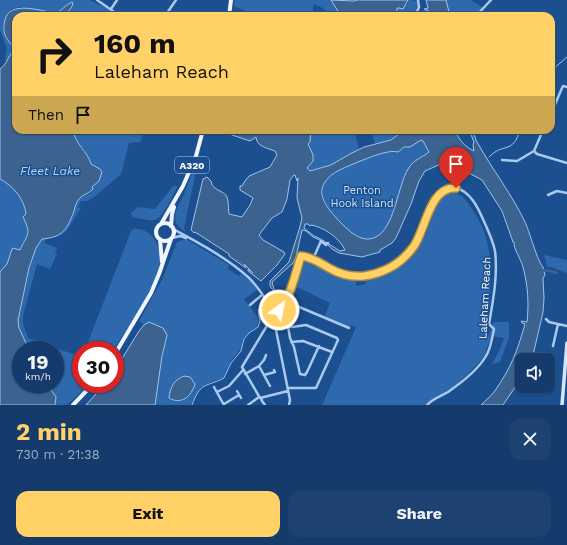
<!DOCTYPE html>
<meta charset="utf-8">
<style>
body{margin:0;font-family:"Work Sans",sans-serif;background:#1d4271;color:#f1f3f6;height:100vh;display:flex;flex-direction:column;font-size:15px;white-space:nowrap}
*{box-sizing:border-box;margin:0}
p{font-size:13px;color:#9dadc1}
.icon{flex:none;width:22px;height:22px;fill:none;stroke:currentColor;stroke-width:2;stroke-linecap:round;stroke-linejoin:round}
.map{position:relative;height:405px;overflow:hidden}
.panel{display:flex;flex-direction:column;background:#143b6b;flex:1}
.panel>*{flex:none}
.guide{position:absolute;left:12px;top:12px;width:543px;height:122px;border-radius:12px;box-shadow:0 1px 3px #0004,0 0 0 1px #33557e;background:#ffd166;color:#111;overflow:hidden}
.buttons{position:absolute;left:515px;top:353px;display:grid;gap:8px}
.buttons a{display:grid;place-items:center;width:40px;height:40px;border-radius:8px;background:#143b6b;box-shadow:0 1px 3px #0004,0 0 0 1px #33557e;font-size:20px}
.speed{position:absolute;left:12px;top:341px;display:flex;gap:8px;font-size:20px;font-weight:700;text-align:center}
.speed>*{display:grid;place-content:center;width:52px;height:52px;border-radius:50%;background:#143b6b;box-shadow:0 1px 3px #0004,0 0 0 1px #33557e;line-height:1}
.speed small{font-size:10px;font-weight:400}
.speed .limit{border:6px solid #d22;background:#fff;color:#111}
.pin{position:absolute;display:grid;place-items:center;width:34px;height:34px;color:#fff;margin:-41px -17px;border-radius:50% 50% 50% 0;rotate:-45deg;box-shadow:0 0 4px #0007}
.pin .icon{rotate:45deg}
.me{position:absolute;width:44px;margin:-22px;rotate:32deg;stroke-linejoin:round;filter:drop-shadow(0 0 3px #0008)}
.turn{display:flex;align-items:center;gap:14px;height:84px;padding:0 16px;font-size:18px}
.turn .icon{width:52px;height:52px;stroke-width:2.5}
.turn b{display:block;font-size:28px;line-height:34px}
.then{display:flex;align-items:center;height:38px;padding:0 16px;background:#0003;gap:8px;font-size:15px}
.round{display:grid;place-items:center;flex:none;width:42px;height:42px;border-radius:12px;background:#1d4271}
.head{display:flex;align-items:center;justify-content:space-between;height:68px;padding:0 16px}
h1{font-size:24px;font-weight:700;line-height:30px;color:#ffd166}
.primary-button{display:flex;gap:8px;margin-top:auto;padding:8px 16px}
.primary-button a{flex:1;height:46px;border-radius:12px;background:#ffd166;color:#111;font-size:16px;font-weight:700;line-height:46px;text-align:center}
.primary-button a+a{background:#1d4271;color:#f1f3f6}
.map>svg:first-child{display:block}
.green{fill:#2e69ad}
.water{fill:#3c6290;stroke:#9cc4f0;fill-rule:evenodd}
.lines{fill:none;stroke-linecap:round;stroke-linejoin:round}
.stream{stroke:#9cc4f0;stroke-width:1}
.canal{stroke:#3c6290;stroke-width:2.5}
.street{stroke:#a9c9ee;stroke-width:2.5}
.secondary{stroke:#d6e6fa;stroke-width:3.5}
.primary{stroke:#f0f6ff;stroke-width:4}
.route-casing{stroke:#a68842;stroke-width:10}
.route{stroke:#ffd166;stroke-width:7}
.labels{text-anchor:middle;dominant-baseline:central;stroke-width:3;stroke-linejoin:round;paint-order:stroke}
.shield{fill:#1b4f8f;stroke:#bbcadd;stroke-width:1}
.shield-label{font-size:10px;font-weight:bold;fill:#fff}
.park-label{font-size:11px;fill:#cfe3fa;stroke:#1b4f8f}
.street-label{font-size:11px;fill:#fff;stroke:#1b4f8f}
.water-label{font-size:12px;font-style:italic;fill:#b5d3f5;stroke:#1b4f8f}
</style>
<div class="map">
<svg width="567" height="405" viewBox="0 0 567 405">
<rect width="100%" height="100%" fill="#1b4f8f"/>
<!-- green -->
<path class="green" d="M0,0H89L105,7L116,16H61L72,2C65,5 62,11 55,13L19,7L10,10L5,18L3,30L12,46H16V48L6,62L5,59L7,49L0,30Z
M235,0H331L341,16H332L324,9L315,4L313,6V10L312,16H257L234,6Z
M408,0L417,1V7L413,16H397V8H399L402,9L408,3Z
M446,0H471L483,8L475,16H450Z
M73,130H145L140,142L129,143L121,174L94,197L87,201H81L78,207L81,208C69,225 69,237 46,239L44,243L57,248L55,253L57,254L50,269L37,264L23,316V324L28,338L81,357V384H90L67,405H55C58,397 52,390 47,384H55V350H29L19,328L18,320L29,268L32,261L22,247L20,251L12,249L7,264L0,272V179C19,189 25,201 26,222C27,226 29,230 28,234C27,239 24,241 23,245L36,248L42,239L54,238L68,224L78,201L82,197L91,193L92,188L99,181L102,172L100,169L91,164C88,152 76,144 73,130Z
M311,130H363L355,133L359,150L331,165L310,171L308,169V166L312,162L313,155L308,145Z
M370,130H404L391,140L375,144Z
M421,140L423,141L429,152C421,158 414,160 408,169C399,185 394,227 377,236C371,239 365,240 359,237C345,232 315,199 324,183C331,171 356,162 368,158C376,156 389,148 396,152C405,147 413,145 421,140Z
M193,170L196,171L184,228L186,232C166,220 178,209 184,194C187,186 190,178 193,170Z
M173,186H178C173,194 164,217 155,220C148,221 139,218 132,217L131,213L137,207L155,209Z
M451,192C462,193 466,200 472,209C500,248 490,295 486,340L490,332L494,322H509V338L500,362L492,364L500,349L504,338L492,336L483,358L469,373L455,386L425,404L426,405H322L356,327L350,325L349,328L324,317L330,303L297,287L298,282H296L297,273H298L300,269L298,268L303,257L316,261L334,272L356,277V286L366,284L364,278L384,275L397,268L413,251L426,234L435,206L440,199Z
M133,229C141,228 150,232 154,239C158,244 161,253 161,259C158,287 128,326 114,350H85L131,231Z
M186,239L229,265L228,269L239,276L241,274L252,283L257,290L244,299L258,317L259,321L257,326L247,334L243,339L241,349L232,359L223,378C205,383 198,387 191,405H155L162,356L166,340L163,328L149,322L144,325L139,321L163,278L177,242Z
M544,255L567,260V273L551,267H547Z"/>
<!-- water -->
<path class="water" d="M331,0L354,1L357,0H408L403,9L399,8H397V16H341Z
M426,0H446L450,16H430L428,10H425L424,9L428,8Z
M72,2L73,3C72,9 66,14 61,16H16V46H12C5,36 2,33 5,20C9,0 41,11 55,13C62,11 65,5 72,2Z
M16,48V130H73C75,144 88,152 91,164L100,169L102,172L99,181L92,187L93,189C89,194 83,194 79,199C76,203 75,207 74,211C67,230 63,237 42,239L36,248L29,268L18,320L19,328L29,350H21V384H47L56,397L55,405H0V272L7,264L12,249L13,248L20,250C27,234 32,235 23,217L26,214C24,198 13,186 0,179V69C7,65 9,53 16,48Z
M222,130H311L310,142L308,144L313,155V161L307,168L310,171L331,165L350,154L364,147L391,140L404,130H455C459,140 464,146 474,151L473,145L474,142L469,130H473C474,134 475,138 477,142C492,169 513,196 525,222C529,230 538,263 543,267L545,275L543,278L544,298L543,312L534,351L531,360H522V377L503,405H481C485,401 491,396 494,392C511,368 517,352 525,324L522,323L521,321L527,322C529,303 528,286 523,267C521,259 513,248 514,242H513L502,211L482,180L469,173L458,164L450,162L441,164L425,171L419,181L411,204L396,238L392,243L380,250V252L362,257L339,253L332,249L326,243L313,237L306,231L302,230L296,257L293,263L272,282L274,289L282,298L278,305H271L269,302H276L279,299L270,286V281L289,262L299,230L302,218L297,198L298,178L297,181L295,175H294L290,180L287,199L282,212L272,218L259,235L263,240L284,252L285,254L277,265L261,281L248,271V269L253,273L244,264L246,268L229,256V254L195,232L194,233L191,230L203,179L207,177L211,181C212,191 224,190 227,197C229,202 228,209 229,214L242,217L250,205L253,198L240,190V186H242L245,181L249,176L270,167L277,155L275,151C267,148 256,146 256,137L250,141L232,135ZM421,140L423,141L429,152C422,158 414,159 408,169C398,186 395,223 379,235C364,246 350,232 340,222C331,212 315,196 325,182C332,171 347,167 358,162C368,158 389,149 398,152L404,147H410ZM305,224H308L310,226L311,225C323,227 339,237 345,250L340,251L319,238L314,236L304,228Z
M149,322L163,328L167,335L162,356L155,405H86L105,384H115V370L139,331L144,325Z
M184,376L190,377L195,384C191,397 181,405 169,398C170,387 174,380 184,376Z"/>
<g class="lines">
<!-- stream -->
<path class="stream" d="M551,71L567,57
M489,157C503,142 513,155 520,130
M192,405C200,382 206,387 224,378L231,363L241,351L244,339L249,333L258,327L260,321L258,310L263,306L267,304"/>
<!-- canal -->
<path class="canal" d="M542,270L550,271L557,273"/>
<!-- street -->
<path class="street" d="M97,0L120,16
M111,9L117,0
M165,16L176,0
M415,16L419,7L418,0
M476,16L491,0
M551,114L562,88L563,86L567,87
M363,131V130
M534,151L537,154L567,163
M534,151L543,130
M502,160L517,161L534,151
M548,195L557,191L567,193
M173,229C199,243 227,258 248,277C258,286 265,299 273,309
M172,238L180,236L186,238
M313,259L321,241L326,245L328,243
M285,301L349,328
M250,305L262,295
M273,309L276,308L279,310V313L276,315
M279,310L289,294L302,256C312,258 320,263 329,268C347,279 366,277 385,270C408,262 419,238 428,217C430,211 432,204 436,198C438,194 441,192 445,190C464,182 476,203 482,217C487,228 493,240 495,251C498,275 493,301 489,324L494,329C492,338 491,348 486,356C478,370 461,383 448,392C441,396 432,399 427,405
M274,314L242,367L260,398L288,391
M277,314L276,330L290,400L289,405
M546,319L549,322L567,326
M277,323L288,326L290,338L294,347L300,374L305,375L307,372L319,346
M288,326L292,327L306,325L337,338L338,340L316,388H288
M291,342L303,341L332,352
M553,346L558,324
M259,366L264,360L266,355
M245,374L259,366L270,386
M264,375L275,372L274,370
M214,387L224,405
M237,391L241,398
M217,392L229,386L243,370
M261,398L262,401L265,405
M224,404L239,395
M248,405L259,397"/>
<!-- secondary -->
<path class="secondary" d="M562,405L567,343"/>
<!-- primary -->
<path class="primary" d="M229,16L231,0
M156 232a9 9 0 1 1 18 0a9 9 0 1 1-18 0Z
M161,224L183,186L196,156L203,130
M171,226L172,214L174,207
M160,239L162,262
M115,354L151,293L159,274L171,239
M73,405L93,384"/>
</g>
<g class="lines">
<!-- route casing -->
<g class="route-casing">
<path id="route" d="M279,310C292,294 295,274 301,256C312,257 320,263 329,268C339,274 352,277 364,276C385,273 402,263 414,246C426,228 430,186 456,188"/>
</g>
<!-- route -->
<use href="#route" class="route"/>
</g>
<g class="labels">
<!-- shield labels -->
<rect class="shield" x="175" y="157" width="34" height="16" rx="3"/>
<g class="shield-label">
<text x="192" y="165">A320</text>
</g>
<!-- park labels -->
<g class="park-label">
<text x="362" y="190">Penton<tspan x="362" dy="13">Hook Island</tspan></text>
</g>
<!-- street labels -->
<g class="street-label">
<text transform="translate(485 298) rotate(-87)">Laleham Reach</text>
</g>
<!-- water labels -->
<g class="water-label">
<text x="50" y="171">Fleet Lake</text>
</g>
</g>
</svg>
<div class="buttons">
<a><svg class="icon" aria-label="sound" viewBox="0 0 24 24"><path d="M4 9h4l5-4v14l-5-4H4zM17 9q2 3 0 6"/></svg></a>
</div>
<div class="speed"><div>19<small>km/h</small></div><div class="limit">30</div></div>
<div class="pin" style="left:456px;top:188px;background:#d93025"><svg class="icon" aria-label="arrive" viewBox="0 0 24 24"><path d="M6 21V4h12l-3 4 3 4H6"/></svg></div>
<svg class="me" style="left:279px;top:310px" viewBox="-20 -20 40 40"><circle r="17" fill="#ffd166" stroke="#fff" stroke-width="3"/><path d="M0-11L8 9 0 5-8 9z" fill="#fff"/></svg>
<div class="guide">
<div class="turn"><svg class="icon" aria-label="right" viewBox="0 0 24 24"><path d="M7 20v-9h11M14 6l5 5-5 5"/></svg><div><b>160 m</b>Laleham Reach</div></div>
<div class="then">Then<svg class="icon" aria-label="arrive" viewBox="0 0 24 24"><path d="M6 21V4h12l-3 4 3 4H6"/></svg></div>
</div>
</div>
<section class="panel">
<div class="head"><div><h1>2 min</h1><p>730 m · 21:38</p></div><a class="round"><svg class="icon" aria-label="close" viewBox="0 0 24 24"><path d="M6 6l12 12M18 6L6 18"/></svg></a></div>
<div class="primary-button"><a>Exit</a><a>Share</a></div>
</section>
